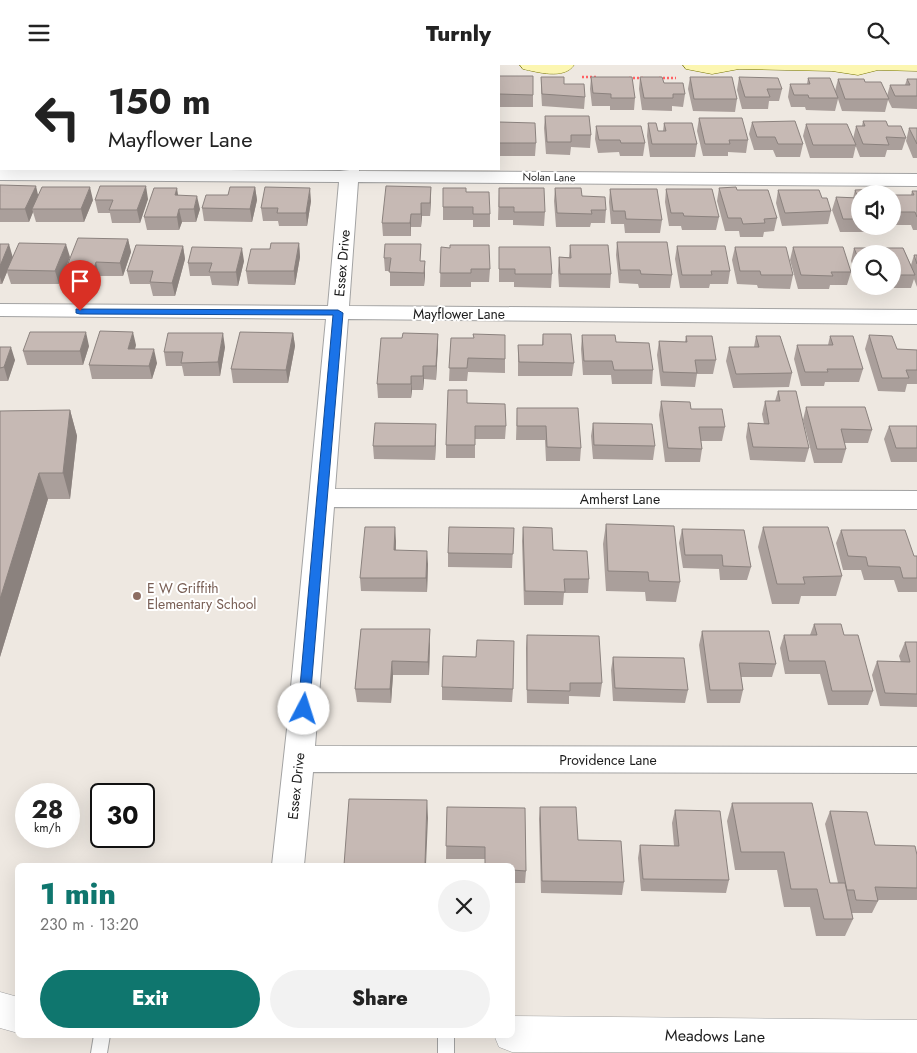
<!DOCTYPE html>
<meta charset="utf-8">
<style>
body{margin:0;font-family:Jost,sans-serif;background:#f2f2f2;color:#222;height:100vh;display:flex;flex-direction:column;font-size:19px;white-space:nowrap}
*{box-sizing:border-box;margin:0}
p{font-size:16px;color:#767676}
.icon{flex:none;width:28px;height:28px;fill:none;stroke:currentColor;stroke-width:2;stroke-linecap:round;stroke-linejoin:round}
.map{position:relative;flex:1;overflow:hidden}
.drawer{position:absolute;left:15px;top:798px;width:500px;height:175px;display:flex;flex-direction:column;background:#fff;border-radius:8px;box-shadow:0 5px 20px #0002}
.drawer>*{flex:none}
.top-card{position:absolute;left:0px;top:0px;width:500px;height:105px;box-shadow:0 5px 20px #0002;background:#fff;color:#222;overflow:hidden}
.buttons{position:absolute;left:851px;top:120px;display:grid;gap:10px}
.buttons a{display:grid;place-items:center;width:50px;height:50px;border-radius:50%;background:#fff;box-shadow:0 5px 20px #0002;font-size:25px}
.speed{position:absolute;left:15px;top:718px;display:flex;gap:10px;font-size:25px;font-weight:700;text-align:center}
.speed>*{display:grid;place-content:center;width:65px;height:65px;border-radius:50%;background:#fff;box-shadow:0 5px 20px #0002;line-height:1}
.speed small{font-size:12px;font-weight:400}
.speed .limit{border:2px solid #111;border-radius:8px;background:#fff;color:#111}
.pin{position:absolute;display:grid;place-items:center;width:42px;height:42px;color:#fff;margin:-51px -21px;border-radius:50% 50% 50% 0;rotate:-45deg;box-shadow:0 0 5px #0007}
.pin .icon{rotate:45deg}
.me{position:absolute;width:55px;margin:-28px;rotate:5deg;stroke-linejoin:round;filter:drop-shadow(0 0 4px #0008)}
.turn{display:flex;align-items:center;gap:18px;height:105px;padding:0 25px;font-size:22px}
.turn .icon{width:65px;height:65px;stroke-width:2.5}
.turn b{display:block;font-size:35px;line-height:42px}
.round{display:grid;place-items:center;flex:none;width:52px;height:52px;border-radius:26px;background:#f2f2f2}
.overview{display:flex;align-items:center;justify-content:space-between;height:85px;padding:0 25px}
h1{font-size:30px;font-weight:800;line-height:38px;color:#0f766e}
.primary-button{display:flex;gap:10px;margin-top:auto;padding:10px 25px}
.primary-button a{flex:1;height:58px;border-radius:30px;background:#0f766e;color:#fff;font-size:20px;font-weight:800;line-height:58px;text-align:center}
.primary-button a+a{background:#f2f2f2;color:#222}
header{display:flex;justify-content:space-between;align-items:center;height:65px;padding:0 25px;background:#fff;font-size:22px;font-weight:800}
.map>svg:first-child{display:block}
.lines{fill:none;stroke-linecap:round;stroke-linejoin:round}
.service-casing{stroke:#a3a3a3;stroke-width:2}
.minor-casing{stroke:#a3a3a3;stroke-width:2}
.tertiary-casing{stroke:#a3a3a3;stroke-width:1}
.secondary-casing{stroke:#757300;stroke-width:1}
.path{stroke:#ff6164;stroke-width:2.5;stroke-dasharray:2 2;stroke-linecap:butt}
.service{fill:#fff;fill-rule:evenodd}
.minor{fill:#fff;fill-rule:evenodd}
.tertiary{fill:#fff;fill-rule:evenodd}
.secondary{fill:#fcf6b1;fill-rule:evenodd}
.wall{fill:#aa9f9b}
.shaded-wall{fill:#8b827e}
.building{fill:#c6b9b4;stroke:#8b827e}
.route{fill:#1a73e8;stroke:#114b97}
.education-dot{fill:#8d6e63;stroke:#fff;stroke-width:2}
.labels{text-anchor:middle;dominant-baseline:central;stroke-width:4;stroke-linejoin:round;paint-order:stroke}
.far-street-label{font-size:11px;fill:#1c1c1c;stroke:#fff}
.street-label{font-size:14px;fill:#1c1c1c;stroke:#fff}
.education-label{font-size:14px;fill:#785e54;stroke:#fff;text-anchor:start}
.near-street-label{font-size:16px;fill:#1c1c1c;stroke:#fff}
</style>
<header><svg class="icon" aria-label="menu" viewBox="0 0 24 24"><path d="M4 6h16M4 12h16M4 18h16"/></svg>Turnly<svg class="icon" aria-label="search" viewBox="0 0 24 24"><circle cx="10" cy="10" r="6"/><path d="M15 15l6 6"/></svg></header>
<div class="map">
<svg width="917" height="988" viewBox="0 0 917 988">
<rect width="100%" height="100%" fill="#eee8e1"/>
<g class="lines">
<!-- service casing -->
<g class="service-casing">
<path id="service" d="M94,970H110L107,988H91Z
M438,970H454V988H438Z"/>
</g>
<!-- minor casing -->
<g class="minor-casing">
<path id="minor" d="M353,0H369V1H353Z
M0,103L340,106L359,104V106L917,109V121L358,117L349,241L917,245V259L348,254L335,424L917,426V444L334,442L315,681L917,682V708L313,707L304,800H272L287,664L326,254L0,251V239L328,241L339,117L0,115Z"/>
</g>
<!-- tertiary casing -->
<g class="tertiary-casing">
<path id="tertiary" d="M0,927L18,932V968L0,963Z
M512,951L917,955V988L512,987L499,982L494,970H512Z"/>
</g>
<!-- secondary casing -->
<g class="secondary-casing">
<path id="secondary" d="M66,0H100L99,1Z
M520,0H574C564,15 537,7 523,4Z
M683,0H917V6L878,5L858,10L832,6L739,4L712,9L686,4Z"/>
</g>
<!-- path -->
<path class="path" d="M582,12H596
M629,13H643
M659,13H676"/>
<!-- service -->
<use href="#service" class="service"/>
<!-- minor -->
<use href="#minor" class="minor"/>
<!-- tertiary -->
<use href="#tertiary" class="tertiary"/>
<!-- secondary -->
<use href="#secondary" class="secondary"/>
</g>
<!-- wall -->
<path class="wall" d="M0,9H1V46L0,45Z
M499,11L533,30V42H499Z
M541,12L564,19L585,32L584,44L542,41L541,25Z
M591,12L635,33L634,45H610V41H592L590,24Z
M640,12L664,18L685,29L683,42L672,41V46L642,45L639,24Z
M690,12L737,34L735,47L693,46L688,24Z
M739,12L782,24L779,36H769L768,44H742L737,25Z
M808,13L835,26L838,14L865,17L887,31L890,20H905L907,14H917V44L892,43L888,35L885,47L842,46L838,34L835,46L806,45L805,42H791L788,32L790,19H807Z
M545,51L591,70L590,83L571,82L570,90L546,89L544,63Z
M699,53L748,75L746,88L728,87V91H703L697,66Z
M863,56L888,61L906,73L902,85H887L885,92H860L853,74L856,61H862Z
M499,57L536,78L535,91H499Z
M752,57L803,79L800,92H776L773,85H754L749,69Z
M648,58L658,66H663L664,58L697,79L695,92H650L647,71Z
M806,59L856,80L853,93H810L803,71Z
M596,61L645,78L643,91H620L619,87L598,88L595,74Z
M909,63H917V93H913L906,76Z
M0,120L38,130L93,135L84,157H36L33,147L29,157H0Z
M255,122L257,135L252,157L204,156L202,143L228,130Z
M431,122L430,151H422L421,162H411V171H383L382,158Z
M443,123L466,127L490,149V162H473V155H443Z
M499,123L545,147L544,161L513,160V155H498Z
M555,123L582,131L606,145L605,158H591L590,162H556L554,136Z
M719,123L737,125L777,153L774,166L764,167L763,172H740L739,166H725L717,136Z
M610,124L662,155L660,168H625L624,159H611L609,137Z
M666,124L719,152L716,165H682L681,161H669L665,137Z
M778,125L822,133L831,146L828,159L782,161L776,138Z
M855,125L860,129V161H890L888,167H840L832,145L836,132L853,133Z
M912,126H917V165H913L911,160H892V130H911Z
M178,130L200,144L196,157H182L179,165H147L144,152Z
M148,134L140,158H112L110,148H98L95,135Z
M311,136L307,161H279L278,156H263L261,143Z
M128,174L131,187L123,211H99L96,220H69L65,206Z
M617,177L672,210L670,223H639L638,219L619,218L616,190Z
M299,178L300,192L295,220L248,219L246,206L270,184Z
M0,179L13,192H70L59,219H11L7,207L2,219H0Z
M570,180L611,209L610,223L559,222L558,206L559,192H569Z
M183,181L185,194L175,231H153L150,219H130L127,206Z
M677,181L730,206L728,219H710L709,223H680L675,194Z
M441,182L490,204L489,217H471V222H440Z
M499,182L552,209L551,223L514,222V217H499Z
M735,182L793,210L790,224L758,223L757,220L737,219L732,195Z
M793,182L851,207L847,220H830L829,224H798L790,195Z
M854,183H903L911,200L914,190H917V222L914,214L911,223H885V221H892V189H860V220L851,196Z
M384,193L421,196L425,210L424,221H390V206H385Z
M244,196L238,221L212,220L210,211H190L188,198Z
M293,268L295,281L288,318H233L231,304Z
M438,269L436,315L424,314L423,325H412L411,333H378L377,319L402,273Z
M543,269L574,298L572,311H518V280H542Z
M582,270L616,277L653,305L652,319H612L611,310H583L581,284Z
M869,270L897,284L917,285V319H907L905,327L878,326L865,284Z
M686,271L716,295L713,309H697L695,322L661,321L657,290L659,276L685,277Z
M756,271L792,308L789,322L733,323L726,296L729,282H754Z
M830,271L863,304L859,317H825L824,321H801L794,294L797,280H828Z
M451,273L505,294V308L468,307L467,316H449Z
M136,280L135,284L157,298L152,314H92L89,300Z
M89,281L83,300H27L23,286Z
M0,282L15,295L8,316H0Z
M225,282L220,311H184L182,301H166L164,287Z
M778,326L809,383L805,397L750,395L746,372L748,358L764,359L762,349L765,336H775Z
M661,336L691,344L725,362L722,376H701L702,384L700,397H665L659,350Z
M467,338L506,361L505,374H475V393H446V380Z
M806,342L872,365L868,378H844L846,384L842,398H814L803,355Z
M517,343L581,383L580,396H546L545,375H516Z
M70,345L77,371L70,434H48L0,592V346Z
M593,358L655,381L653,395L593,394L591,371Z
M889,361H917V397H891L884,374Z
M436,373L435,395L374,394L373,381Z
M606,459L680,517L676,537L646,536L645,527L606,526L603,479Z
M523,462L553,485L589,514L588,528H564L563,540H524L522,476Z
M763,462L842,511L836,531H801L799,539H772L758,482Z
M514,463L512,503L448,502V488Z
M682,464L751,502L747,515H720L719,504L683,503L679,478Z
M841,465L914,491H917V527H898L894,515H864L861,505H843L836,478Z
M396,476V485L428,499L427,527L361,526L360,513Z
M814,559L844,570L873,626L868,640H828L820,609H785L780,583L784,570H810Z
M361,564L430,578L429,610H393L391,638L357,637L355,624Z
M702,566L776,599L772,612H741L743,625L740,638H707L699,580Z
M527,570L602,618L600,632L569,631V639L527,638L526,583Z
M905,577H917V642L880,641L872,610L877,596L901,597L899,591Z
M613,592L688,625L685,638L613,636L611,605Z
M442,622L513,624L512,637L442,635Z
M732,738L830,818H838L825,759L830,746L875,780L917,790V835H878V836L872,848H852L853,854L845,871H816L810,842H784L777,805H735L727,756Z
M447,742L526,806L525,818H512V800L484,794H446Z
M540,742L624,817L622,830L541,828L539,754Z
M675,745L729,815L726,828L641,826L638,793L640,780L674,781L672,758Z"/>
<!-- shaded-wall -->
<path class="shaded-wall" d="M1,66V87L0,83V69Z
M36,121L39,134L32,144L33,147L29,157L25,144Z
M146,121L148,134L140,158L137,145Z
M90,122L93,135L84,157L81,144Z
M255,122L257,135L252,157L250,144Z
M431,122V135L430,151V138Z
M177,123L179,136L175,130Z
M310,123L311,136L307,161L306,148Z
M197,131L200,144L196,157L194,144Z
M421,138L422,151L421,162Z
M179,144L182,157L179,165L177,152Z
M411,149V171L410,158Z
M128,174L131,187L123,211L120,198Z
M299,178L300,192L295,220L294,206Z
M9,179L13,193L7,205V207L2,219L0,212V201Z
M66,179L70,192L59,219L55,206Z
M183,181L185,194L175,231L172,218Z
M242,183L244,196L238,221L236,207Z
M425,196V210L424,221V208Z
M96,197L99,211L96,220L93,207Z
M86,267L89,281L83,300L80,286Z
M133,267L136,280L131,297L128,284Z
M223,268L225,282L220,311L218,297Z
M293,268L295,281L288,318L286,305Z
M438,269V282L436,315V301Z
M11,282L15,295L8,316L4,302Z
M154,284L157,298L152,314L149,301Z
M423,301L424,314L423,325Z
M411,311L412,325L411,333Z
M70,345L77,371L70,434L63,408Z
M436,359V373L435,395V381Z
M39,408L48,434L0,592V534Z
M395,462L396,476L395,499L394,485Z
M427,486L428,499L427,527L426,513Z
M430,564V578L429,610L428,597Z
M392,596L393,610L391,638L390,624Z
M427,735L428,753L426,800H425Z"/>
<!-- building -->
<path class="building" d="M0,9H1V33H0Z
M499,11H533V30L499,29Z
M541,12H564V19H584L585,32L542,29Z
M591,12H632L635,33H611V29L593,28Z
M640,12H662L664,18H683L685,29H673V33H644Z
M690,12H732L737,34H694Z
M739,12L778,13L782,24H767L770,32H745Z
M808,13H830L838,33H809L808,30H794L790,19H810Z
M838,14H864L865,17H881L889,34H845Z
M907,14H917V31H895L890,20H910Z
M545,51H589L591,70H571V77H547Z
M699,53H742L748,75H729L730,79H705Z
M0,55H1V66L0,69Z
M795,56L803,79H778L775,72H757L752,57Z
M863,56H886L888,61H901L906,73L886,72L889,80L863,79L856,61H865Z
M499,57L535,58L536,78H499Z
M648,58H656L658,66H666L664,58H692L697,79H652Z
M806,59H847L856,80H813Z
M596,61H641L645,78H621L620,75H599Z
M909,63H917V79Z
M0,120L36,121L25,144H0Z
M100,121H146L137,145H109L113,135H95Z
M386,121L431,122L430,138H421V149H411L410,158H382Z
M42,122H90L81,144H32Z
M230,122H255L250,144L202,143L206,130H228Z
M265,122L310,123L306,148H277L278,143H261Z
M736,122L737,125H768L777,153L764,154L765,158L743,159L741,153H728L719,123Z
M154,123H177L175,130L197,131L194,144H179L177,152H144Z
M443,123H466V127H489L490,149H473V142H443Z
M499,123H544L545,147H514V142H499Z
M555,123H581L582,131L605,132L606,145H591L592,149L557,148Z
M610,124H657L662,155L626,154L625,146H613Z
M666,124H712L719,152L684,151L683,148H671Z
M881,124L882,129H860V154H843L836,132L858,133L855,125Z
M778,125H819L822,133H827L831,146L785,148Z
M912,126H917V152L915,147H896L892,138V130H914Z
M78,173L128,174L120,198L96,197L93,207L65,206Z
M617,177H667L672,210L641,209L640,205H620Z
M19,178L66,179L55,206L7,205Z
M271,178H299L294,206H246L251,184H270Z
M0,179H9L0,201Z
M385,179H421L420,196H425L424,208L389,207L391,193H384Z
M136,180L183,181L172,218L150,217L153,206H127Z
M450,180H489L490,204H471V208H440L441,182L450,183Z
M570,180H608L611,209H560L559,192L571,193Z
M677,181H725L730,206H711L712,210H682Z
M192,182L242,183L236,207H209L212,198H188Z
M499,182H550L552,209H515V204H499Z
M735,182H786L793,210H761L760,206H740Z
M793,182H843L851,207H831L833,211L801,210Z
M854,183H903L915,210H892V189H860V198Z
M914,190H917V199Z
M100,266L133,267L128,284H154L149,301L89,300Z
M30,267H86L80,286H23Z
M240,267L293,268L286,305L231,304Z
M168,268H223L218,297L181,298L183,287H164Z
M403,268L438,269L436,301H423V311H411V319H377L381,273H402Z
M473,269L505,270V294L468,293L467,303H449L451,273H474Z
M543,269H571L574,298L519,297L518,280H543Z
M582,270H615L616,277L649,278L653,305H614L612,296H584Z
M869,270L892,271L897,284L917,285V305H906L909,313H882Z
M686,271H712L716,295H695L697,308L663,307L659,276L687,277Z
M756,271H780L792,308L736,309L729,282H759Z
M830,271H853L863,304H827L828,307H805L797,280H833Z
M0,282H11L4,302L0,303Z
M448,325H467V338L505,339L506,361H475V380H446Z
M778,326H796L809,383L753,382L748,358L769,359L765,336H780Z
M661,336L690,337L691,344H722L725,362H699L702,384L668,383Z
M806,342H865L872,365L841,364L846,384H817Z
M517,343H578L581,383L547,382L546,361H517Z
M70,345L63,408H39L0,534V346Z
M375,358L436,359L435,381H373Z
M593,358L652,359L655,381L594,380Z
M889,361H917V383H896Z
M606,459L674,461L680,517L649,516L648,507L608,506Z
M365,462H395L394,485L427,486L426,513H360Z
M449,462L514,463L513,489L448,488Z
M523,462L552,463L553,485L587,486L589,514H564L565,527L525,526Z
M763,462H828L842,511L803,512L805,519H777Z
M682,464L744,465L751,502L723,501L722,490H685Z
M841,465H905L914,491H917V513H903L900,502L868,501L866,492L848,491Z
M814,559H841L844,570H858L873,626H832L825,596H789L784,570H817Z
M361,564H430L428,597L392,596L390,624H355Z
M702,566H769L776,599L739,598L743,625H710Z
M527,570L599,571L602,618H570V626L527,625Z
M477,575L514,576L513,624L442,622L443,591L476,592Z
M905,577H917V629L885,628L877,596L910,597Z
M613,592L684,593L688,625L615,623Z
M349,734L427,735L425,800H344Z
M732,738H812L830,818H845L853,854H824L817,824H791L784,787H741Z
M447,742L525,743L526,806L512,805V800H485V782L446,781Z
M540,742H576L578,775L621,776L624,817L542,816Z
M675,745L720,746L729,815L643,814L640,780L679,781Z
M830,746L867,747L875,780L915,781L917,790V823L875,822L878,836L856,835L854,825H847Z"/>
<!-- route -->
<path class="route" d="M76,244L338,245L343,248L309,648L304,649L298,644L333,250L80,249L76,248Z"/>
<!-- markers -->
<circle class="education-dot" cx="137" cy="531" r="5"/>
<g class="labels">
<!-- far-street labels -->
<g class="far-street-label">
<text transform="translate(549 112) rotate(1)">Nolan Lane</text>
</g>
<!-- street labels -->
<g class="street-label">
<text transform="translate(342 198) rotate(-85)">Essex Drive</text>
<text x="459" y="249">Mayflower Lane</text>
<text x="620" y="434">Amherst Lane</text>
<text x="608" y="695">Providence Lane</text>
<text transform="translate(296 721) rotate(-84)">Essex Drive</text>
</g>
<!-- education labels -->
<g class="education-label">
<text x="147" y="523">E W Griffith<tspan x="147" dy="16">Elementary School</tspan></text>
</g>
<!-- near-street labels -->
<g class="near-street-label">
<text transform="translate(715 971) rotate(1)">Meadows Lane</text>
</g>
</g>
</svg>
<div class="buttons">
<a><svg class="icon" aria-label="sound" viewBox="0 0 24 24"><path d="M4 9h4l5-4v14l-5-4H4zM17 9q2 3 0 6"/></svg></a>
<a><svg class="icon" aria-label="search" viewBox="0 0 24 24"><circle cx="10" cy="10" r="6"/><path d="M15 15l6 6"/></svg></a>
</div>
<div class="speed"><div>28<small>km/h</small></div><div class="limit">30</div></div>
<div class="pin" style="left:80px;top:246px;background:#d93025"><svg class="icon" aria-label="arrive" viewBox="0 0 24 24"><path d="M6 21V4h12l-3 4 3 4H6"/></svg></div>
<svg class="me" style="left:304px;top:644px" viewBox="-20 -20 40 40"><circle r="19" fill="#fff"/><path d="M0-13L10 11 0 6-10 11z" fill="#1a73e8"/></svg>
<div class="top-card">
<div class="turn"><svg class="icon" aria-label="left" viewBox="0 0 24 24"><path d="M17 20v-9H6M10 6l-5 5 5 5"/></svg><div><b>150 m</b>Mayflower Lane</div></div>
</div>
<section class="drawer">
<div class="overview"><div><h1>1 min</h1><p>230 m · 13:20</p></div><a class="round"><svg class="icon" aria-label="close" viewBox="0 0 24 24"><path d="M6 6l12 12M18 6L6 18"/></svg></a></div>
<div class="primary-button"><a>Exit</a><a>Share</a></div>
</section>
</div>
